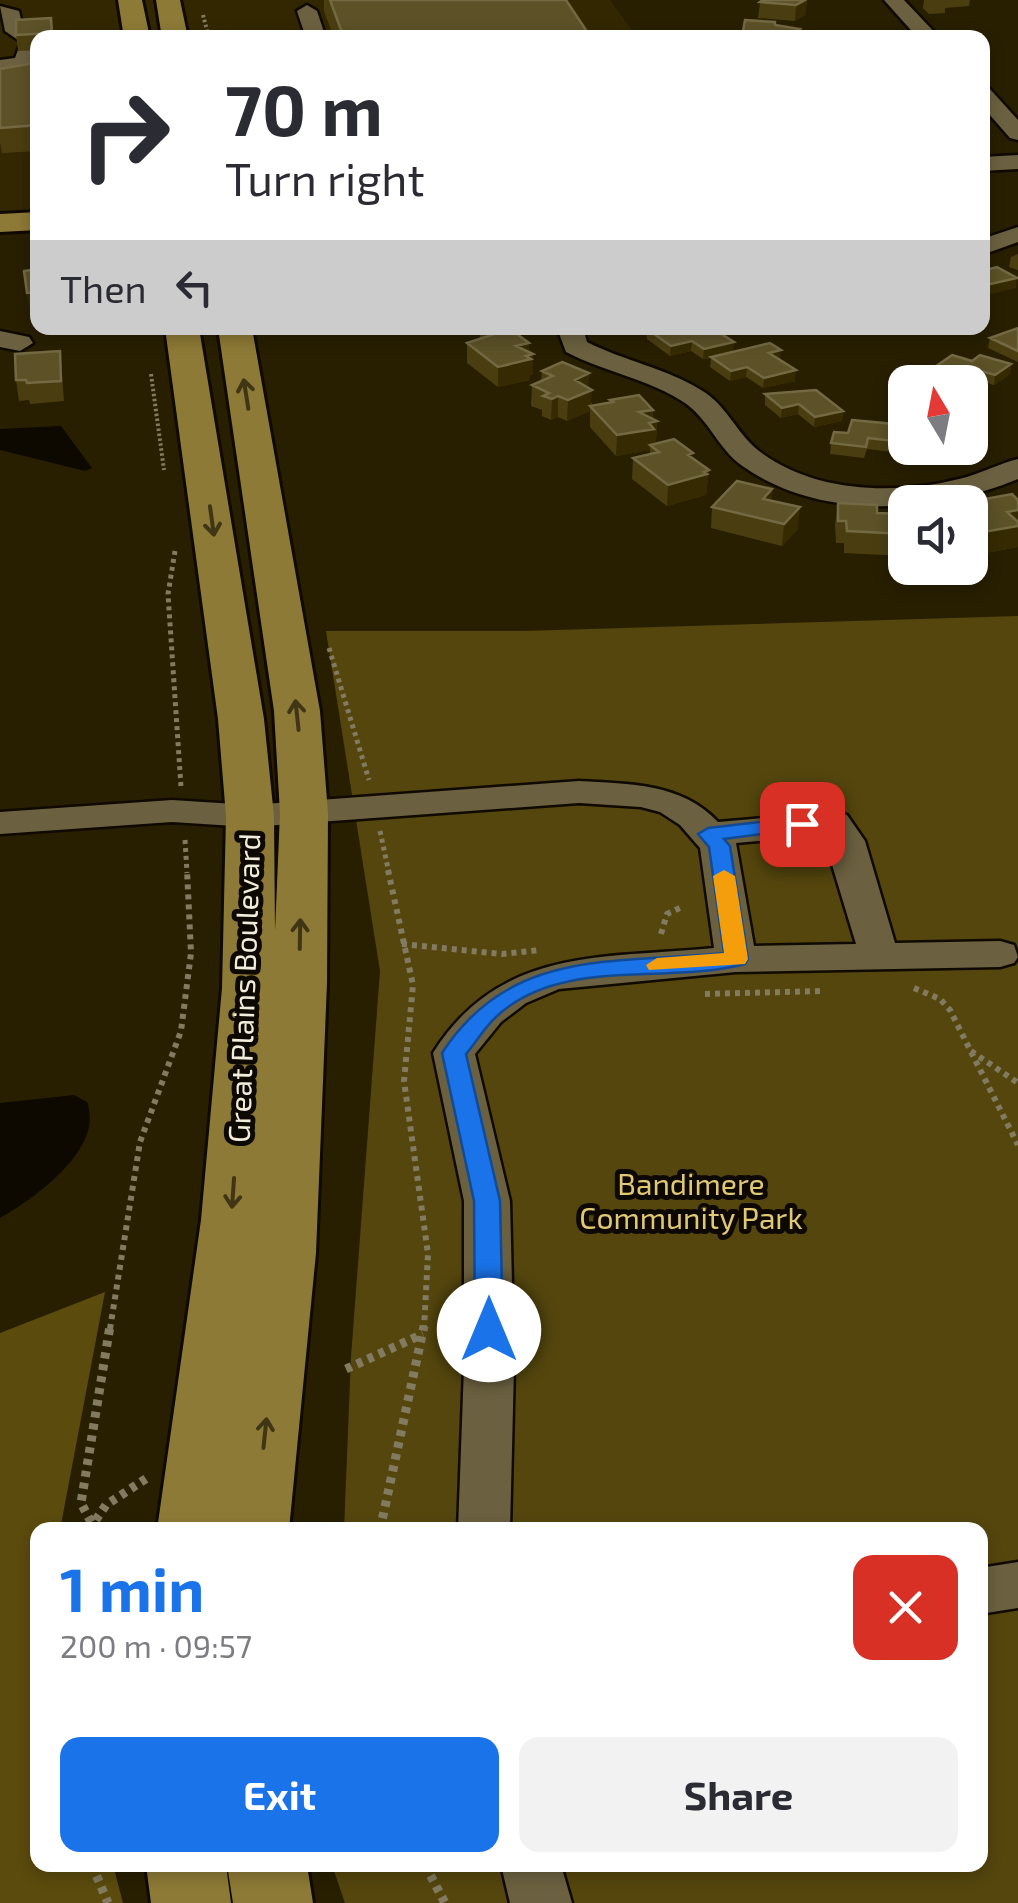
<!DOCTYPE html>
<meta charset="utf-8">
<style>
body{margin:0;font-family:"Exo 2",sans-serif;background:#f2f2f3;color:#2b2b33;height:100vh;display:flex;flex-direction:column;font-size:38px;white-space:nowrap}
*{box-sizing:border-box;margin:0}
p{font-size:32px;color:#7c7c81}
.icon{flex:none;width:55px;height:55px;fill:none;stroke:currentColor;stroke-width:2;stroke-linecap:round;stroke-linejoin:round}
.map{position:relative;flex:1;overflow:hidden}
.panel{position:absolute;left:30px;top:1522px;width:958px;height:350px;display:flex;flex-direction:column;background:#fff;border-radius:20px;box-shadow:0 5px 15px #0003}
.panel>*{flex:none}
.top-card{position:absolute;left:30px;top:30px;width:960px;height:305px;border-radius:20px;box-shadow:0 5px 15px #0003;background:#fff;color:#2b2b33;overflow:hidden}
.needle{width:65px;rotate:350deg}
.fabs{position:absolute;left:888px;top:365px;display:grid;gap:20px}
.fabs a{display:grid;place-items:center;width:100px;height:100px;border-radius:20px;background:#fff;box-shadow:0 5px 15px #0003;font-size:50px}
.pin{position:absolute;display:grid;place-items:center;width:85px;height:85px;color:#fff;margin:-42px;border-radius:20px;box-shadow:0 5px 15px #0006}
.me{position:absolute;width:110px;margin:-55px;rotate:0deg;stroke-linejoin:round;filter:drop-shadow(0 0 8px #0008)}
.turn{display:flex;align-items:center;gap:35px;height:210px;padding:0 30px;font-size:45px}
.turn .icon{width:130px;height:130px;stroke-width:2.5}
.turn b{display:block;font-size:70px;line-height:85px}
.then{display:flex;align-items:center;height:95px;padding:0 30px;background:#0003;gap:20px;font-size:38px}
.round{display:grid;place-items:center;flex:none;width:105px;height:105px;border-radius:20px;background:#f2f2f3}
.head{display:flex;align-items:center;justify-content:space-between;height:170px;padding:0 30px}
h1{font-size:60px;font-weight:700;line-height:75px;color:#1a73e8}
.action{display:flex;gap:20px;margin-top:auto;padding:20px 30px}
.action a{flex:1;height:115px;border-radius:20px;background:#1a73e8;color:#fff;font-size:40px;font-weight:700;line-height:115px;text-align:center}
.action a+a{background:#f2f2f3;color:#2b2b33}
.map>svg:first-child{display:block}
.built{fill:#322700}
.green{fill:#54460d}
.forest{fill:#5b4b0d}
.water{fill:#0e0900}
.lines{fill:none;stroke-linecap:round;stroke-linejoin:round}
.minor-casing{stroke:#0f0900;stroke-width:5}
.major-casing{stroke:#0f0900;stroke-width:6}
.path-far3{stroke:#827a61;stroke-width:4;stroke-dasharray:2.5 2.5;stroke-linecap:butt}
.path-far2{stroke:#827a61;stroke-width:5;stroke-dasharray:4 4;stroke-linecap:butt}
.path-far1{stroke:#827a61;stroke-width:6;stroke-dasharray:5 5;stroke-linecap:butt}
.path{stroke:#827a61;stroke-width:9;stroke-dasharray:6 6;stroke-linecap:butt}
.minor{fill:#6b6140;fill-rule:evenodd}
.major{fill:#8d7a36;fill-rule:evenodd}
.wall{fill:#4a3e11}
.shaded-wall{fill:#352a01}
.building{fill:#5c5127;stroke:#736943;stroke-width:2.5}
.oneway{stroke:#403616}
.route{fill:#1a73e8;stroke:#114b97;stroke-width:2.5}
.slow{fill:#f59e0b}
.labels{text-anchor:middle;dominant-baseline:central;stroke-width:10;stroke-linejoin:round;paint-order:stroke}
.street-label{font-size:30px;fill:#f2eddb;stroke:#0d0901}
.park-label{font-size:30px;fill:#e1c873;stroke:#0d0901}
</style>
<div class="map">
<svg width="1018" height="1903" viewBox="0 0 1018 1903">
<rect width="100%" height="100%" fill="#281f00"/>
<!-- built -->
<path class="built" d="M0,0H610L637,37L38,38L37,221L0,223Z"/>
<!-- green -->
<path class="green" d="M1018,616V1903H345L332,1865H980V1530H344L351,1357L380,971L326,631H523Z"/>
<!-- forest -->
<path class="forest" d="M105,1292L60,1530H38V1865H113L123,1903H0V1333Z"/>
<!-- water -->
<path class="water" d="M61,426L92,468L85,471L0,450V429Z
M74,1095L87,1102C105,1148 35,1198 0,1218V1103Z"/>
<g class="lines">
<!-- minor casing -->
<g class="minor-casing">
<path id="minor" d="M884,0H904L940,38H918Z
M307,5L317,11L326,38H306L297,11Z
M0,6L19,11L22,24L29,26L35,36L32,40H18L5,31Z
M26,45L36,51L32,67L0,72V60L15,58L19,47Z
M982,86L989,88L1018,120V140L1010,138L982,106Z
M1018,155V169L982,171V157Z
M1018,227V242L982,255V239Z
M557,328H583L587,342C624,361 666,368 701,390C727,405 736,433 759,451C814,493 895,495 959,479C980,474 998,464 1018,459V479C934,514 819,521 741,465C718,448 709,420 685,403C649,379 604,372 566,352Z
M0,331L29,337L33,343L20,351L0,347Z
M579,781C629,784 682,783 718,822L834,812L847,815L865,841L895,943L1000,941L1014,945L1018,957L1014,963L1000,967L736,972L559,989L526,1003L501,1022L475,1054L510,1201L514,1367L510,1530H458L464,1367V1201L433,1053C500,946 603,959 714,948L700,848L680,825L660,812L641,807L579,803L250,827L172,822L0,834V812L172,800L250,805ZM823,835L856,944L754,946L736,843Z
M1018,1562V1608L980,1614V1568Z
M501,1865H561L572,1903H510Z"/>
</g>
<!-- major casing -->
<g class="major-casing">
<path id="major" d="M118,0H142L150,38H124Z
M156,0H180L188,38H162Z
M38,212V230L0,232V214Z
M165,328H199L264,719L274,816L275,931L280,813L274,711L218,328H252L320,711L328,813L327,983L316,1253L289,1530H157L201,1220L222,988L226,816L218,719Z
M146,1865H226L231,1903H151Z
M227,1865H307L313,1903H233Z"/>
</g>
<!-- path-far3 -->
<path class="path-far3" d="M203,15L209,38
M151,374L164,470"/>
<!-- path-far2 -->
<path class="path-far2" d="M175,551L168,594L181,787
M329,648L369,780
M380,831L389,873
M185,840L187,873"/>
<!-- path-far1 -->
<path class="path-far1" d="M388,870L413,985L404,1081L428,1254L424,1329
M661,934L667,914L684,906
M402,944L502,954L540,950
M914,988L940,999L950,1010L1018,1145
M705,994L822,991
M971,1051L1018,1083
M110,1329L140,1142L181,1031L191,953L187,870"/>
<!-- path -->
<path class="path" d="M346,1369L423,1334
M91,1522L81,1503L110,1326
M89,1530L106,1505L150,1476
M380,1530L424,1326
M92,1865L108,1903
M425,1865L445,1903"/>
<!-- minor -->
<use href="#minor" class="minor"/>
<!-- major -->
<use href="#major" class="major"/>
</g>
<!-- wall -->
<path class="wall" d="M324,0H566L588,33V38H334L324,11Z
M763,0H807L805,15L795,21L758,18L760,2Z
M924,0H970L969,6L945,8V13L929,14L923,8Z
M51,18L53,38H38V50L18,51L16,35Z
M745,20L800,29L799,38H743Z
M38,66V151L2,153L0,142V69Z
M1018,254V270L1009,267L1011,257Z
M453,328H504L505,331L529,343V352L533,374L530,375V380L498,387L467,363V343L480,339V335H453Z
M1018,328V362L988,348L990,338Z
M647,329L733,351L780,360L795,381L763,388L746,377L730,381L710,367L711,358L703,359L691,351L670,356L647,339Z
M60,351L64,401L30,404L29,400L19,401L16,380Z
M972,361L1011,364L1010,374L994,385L980,381L933,382L928,381L929,371Z
M542,371L589,373L588,387L592,406L610,403V400L653,410V419L657,421L656,442L654,443V445L693,459L709,470L706,495L667,506L632,479L633,458L650,454V450L616,456L590,427V411L567,421L558,417L551,420L542,416V410L531,406L532,385L541,381Z
M765,394L843,411L842,421L814,427L798,414L781,418L765,405Z
M905,425V446L903,453L867,449L864,458L830,454L831,443L848,433Z
M1018,500V547L970,556V514L972,513L974,501Z
M771,501L798,529L782,546L711,528L712,507Z
M838,503L877,513L905,514V556L844,553V543H836L835,525Z"/>
<!-- shaded-wall -->
<path class="shaded-wall" d="M807,0L805,15L795,21L796,5Z
M1017,278L1016,288L982,296V286Z
M38,292V312H30L27,293Z
M692,341L691,351L670,356L671,346Z
M734,342L733,352L703,359L704,349Z
M529,343V355L533,354V374L530,375V380L498,387V367L516,346Z
M781,350L780,360L769,353Z
M1011,364L1010,374L994,385L995,375Z
M747,367L746,377L730,381L731,371Z
M796,370L795,381L763,388L764,378Z
M981,371L980,381L970,389V382H966Z
M589,373L588,391L592,390L590,411L567,421L568,400L575,380Z
M558,396V417L551,420L552,399Z
M799,404L798,414L781,418L782,408Z
M653,410L652,422L657,421L656,442L654,443L653,448L650,445V450L616,456L617,435L639,412Z
M843,411L842,421L814,427L815,417Z
M709,470L706,495L667,506L668,485Z
M772,489L771,510L762,520L763,499Z
M800,507L798,529L782,546L784,524Z
M1018,510V547L970,556L972,534L1007,512Z"/>
<!-- building -->
<path class="building" d="M330,0H566L588,33L557,34L559,38H344Z
M763,0H805L796,5L760,2Z
M51,18L52,33L16,35V20Z
M745,20L775,22V25L800,29L792,38L743,31Z
M34,63L38,66V125L0,128V69Z
M997,267L1017,278L982,286V271Z
M38,269V292L27,293L24,271Z
M479,328H504L505,331L480,332Z
M654,328H712L734,342L704,349L692,341L671,346L647,329Z
M1018,328V351L990,338Z
M510,329L529,343L516,346L533,354L526,356L531,359L498,367L467,343Z
M770,343L781,350L769,353L796,370L764,378L747,367L731,371L711,357Z
M60,351L61,381L27,383L26,380H16L15,354Z
M952,355L972,361L980,355L1011,364L995,375L981,371L966,382L929,371Z
M562,362L589,373L575,380L592,390L568,400L558,396L552,399L543,396L549,393L532,385L553,376L542,371Z
M816,390L843,411L815,417L799,404L782,408L765,394Z
M639,395L653,410L639,412L657,421L649,423L654,429L617,435L590,406L613,402L610,400Z
M852,420L905,425L904,442L868,438L866,447L831,443L834,432L848,433Z
M674,439L693,453L688,455L709,470L704,472L707,474L668,485L633,458L659,452L650,445Z
M737,481L772,489L763,499L800,507L784,524L712,507Z
M1012,494L1018,500V510L1007,512L1018,522V526L972,534L970,532V514L984,511L974,501Z
M838,503L877,505V513L905,514V534L847,531L846,521H838Z"/>
<!-- one-way arrows -->
<defs><path id="oneway-shaft" d="M-6 0H5M1.5-3L5.5 0L1.5 3" fill="none" stroke-width="1.6" stroke-linecap="round" stroke-linejoin="round" transform="scale(2.5)"/></defs>
<g class="oneway">
<use href="#oneway-shaft" transform="translate(246 394) rotate(-99)"/>
<use href="#oneway-shaft" transform="translate(212 521) rotate(82)"/>
<use href="#oneway-shaft" transform="translate(297 715) rotate(-96)"/>
<use href="#oneway-shaft" transform="translate(300 934) rotate(-89)"/>
<use href="#oneway-shaft" transform="translate(233 1193) rotate(94)"/>
<use href="#oneway-shaft" transform="translate(265 1433) rotate(-84)"/>
</g>
<!-- route -->
<path class="route" d="M802,817L809,819L812,824L809,828L724,839L730,846L748,959L745,964C666,985 560,956 496,1017C485,1027 476,1042 466,1054L500,1201L503,1330L499,1337L489,1340L479,1337L475,1330L474,1201L442,1053C510,948 613,964 724,953L709,847L698,834L708,828Z"/>
<!-- slow -->
<path class="slow" d="M724,870L735,876L748,959L745,964L649,970L646,965L657,958L724,953L713,876Z"/>
<g class="labels">
<!-- street labels -->
<g class="street-label">
<text transform="translate(243 988) rotate(-88)">Great Plains Boulevard</text>
</g>
<!-- park labels -->
<g class="park-label">
<text x="691" y="1183">Bandimere<tspan x="691" dy="34">Community Park</tspan></text>
</g>
</g>
</svg>
<div class="fabs">
<a><svg class="needle" viewBox="-14 -14 28 28"><path d="M0-13l5 13h-10z" fill="#e53935"/><path d="M0 13l5-13h-10z" fill="#7c7c81"/></svg></a>
<a><svg class="icon" aria-label="sound" viewBox="0 0 24 24"><path d="M4 9h4l5-4v14l-5-4H4zM17 9q2 3 0 6"/></svg></a>
</div>
<div class="pin" style="left:802px;top:824px;background:#d93025"><svg class="icon" aria-label="arrive" viewBox="0 0 24 24"><path d="M6 21V4h12l-3 4 3 4H6"/></svg></div>
<svg class="me" style="left:489px;top:1330px" viewBox="-20 -20 40 40"><circle r="19" fill="#fff"/><path d="M0-13L10 11 0 6-10 11z" fill="#1a73e8"/></svg>
<div class="top-card">
<div class="turn"><svg class="icon" aria-label="right" viewBox="0 0 24 24"><path d="M7 20v-9h11M14 6l5 5-5 5"/></svg><div><b>70 m</b>Turn right</div></div>
<div class="then">Then<svg class="icon" aria-label="left" viewBox="0 0 24 24"><path d="M17 20v-9H6M10 6l-5 5 5 5"/></svg></div>
</div>
<section class="panel">
<div class="head"><div><h1>1 min</h1><p>200 m · 09:57</p></div><a class="round" style="background:#d93025;color:#fff"><svg class="icon" aria-label="close" viewBox="0 0 24 24"><path d="M6 6l12 12M18 6L6 18"/></svg></a></div>
<div class="action"><a>Exit</a><a>Share</a></div>
</section>
</div>
